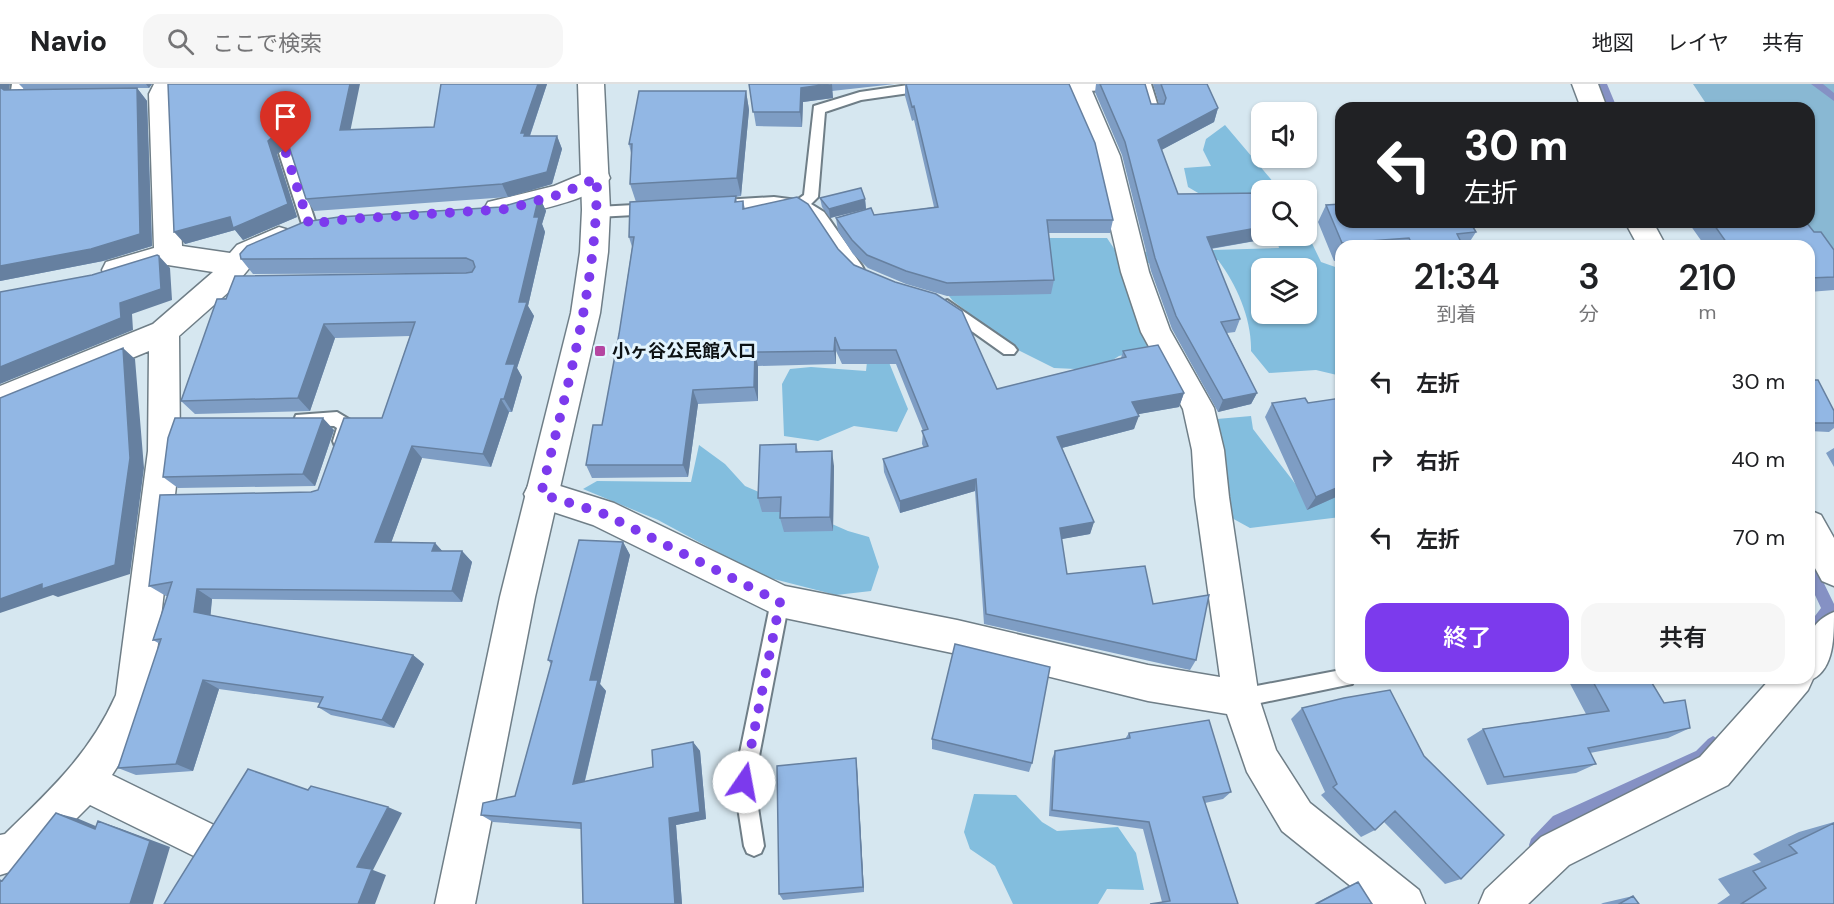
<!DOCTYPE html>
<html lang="ja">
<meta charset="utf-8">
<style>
body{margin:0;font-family:"DM Sans","Noto Sans JP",sans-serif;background:#f6f6f6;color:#202124;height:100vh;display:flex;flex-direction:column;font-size:22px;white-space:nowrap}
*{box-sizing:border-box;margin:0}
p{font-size:20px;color:#757577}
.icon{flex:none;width:33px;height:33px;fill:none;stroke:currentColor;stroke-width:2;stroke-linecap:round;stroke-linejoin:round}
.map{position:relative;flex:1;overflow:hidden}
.drawer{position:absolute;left:1335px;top:156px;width:480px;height:444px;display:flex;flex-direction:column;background:#fff;border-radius:18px;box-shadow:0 2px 4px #0004}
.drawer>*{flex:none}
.hud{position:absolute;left:1335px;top:18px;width:480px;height:126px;border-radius:18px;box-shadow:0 2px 4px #0004;background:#202124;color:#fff;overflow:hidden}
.buttons{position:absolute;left:1251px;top:18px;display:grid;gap:12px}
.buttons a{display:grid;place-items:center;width:66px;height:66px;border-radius:12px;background:#fff;box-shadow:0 2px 4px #0004;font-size:30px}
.pin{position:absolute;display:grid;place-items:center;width:51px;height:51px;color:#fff;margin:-62px -26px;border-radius:50% 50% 50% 0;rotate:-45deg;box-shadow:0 0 6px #0007}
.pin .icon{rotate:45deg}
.me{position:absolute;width:66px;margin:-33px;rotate:12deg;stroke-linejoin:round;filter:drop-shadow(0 0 4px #0008)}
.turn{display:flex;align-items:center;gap:21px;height:126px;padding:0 30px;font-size:27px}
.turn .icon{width:78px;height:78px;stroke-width:2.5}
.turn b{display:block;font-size:42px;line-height:51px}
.eta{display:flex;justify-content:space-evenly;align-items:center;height:102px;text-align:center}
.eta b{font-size:36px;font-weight:600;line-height:42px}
.cta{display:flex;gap:12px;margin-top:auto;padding:12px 30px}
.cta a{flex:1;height:69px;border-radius:18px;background:#7c3aed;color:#fff;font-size:24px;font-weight:600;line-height:69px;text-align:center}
.cta a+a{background:#f6f6f6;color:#202124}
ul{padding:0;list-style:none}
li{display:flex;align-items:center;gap:18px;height:78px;padding:0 30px}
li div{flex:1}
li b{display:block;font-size:22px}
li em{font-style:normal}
header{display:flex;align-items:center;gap:36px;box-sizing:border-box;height:84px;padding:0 30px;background:#fff;border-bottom:2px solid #e0e0e0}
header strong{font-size:28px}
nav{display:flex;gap:33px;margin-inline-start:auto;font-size:21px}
.search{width:420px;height:54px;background:#f6f6f6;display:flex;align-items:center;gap:15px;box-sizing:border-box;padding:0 21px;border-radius:18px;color:#757577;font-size:22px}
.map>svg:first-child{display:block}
.green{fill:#89b8d3}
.forest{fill:#83bede;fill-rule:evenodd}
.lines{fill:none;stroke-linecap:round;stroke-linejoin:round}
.stream{fill:#8591c4;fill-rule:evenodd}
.service-casing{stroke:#6f7e87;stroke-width:4}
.minor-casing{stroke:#6f7e87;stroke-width:3}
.tertiary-casing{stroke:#6f7e87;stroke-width:3}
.service{fill:#fff;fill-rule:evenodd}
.minor{fill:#fff;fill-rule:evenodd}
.tertiary{fill:#fff;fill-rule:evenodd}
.wall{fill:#7e9dc4}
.shaded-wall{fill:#6680a0}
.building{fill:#92b7e4;stroke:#6680a0;stroke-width:1.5}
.route{stroke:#7c3aed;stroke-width:10;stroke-dasharray:0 18}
.poi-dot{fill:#b545a1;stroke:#e3f4fe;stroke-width:2}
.labels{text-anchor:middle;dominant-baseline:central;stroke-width:6;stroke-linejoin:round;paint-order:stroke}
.poi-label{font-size:18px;font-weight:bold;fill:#0d1215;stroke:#e3f4fe;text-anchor:start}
</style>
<header>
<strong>Navio</strong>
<div class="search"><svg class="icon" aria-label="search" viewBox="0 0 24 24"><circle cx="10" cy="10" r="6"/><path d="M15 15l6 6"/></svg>ここで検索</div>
<nav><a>地図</a><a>レイヤ</a><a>共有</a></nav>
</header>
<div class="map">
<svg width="1834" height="820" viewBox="0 0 1834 820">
<rect width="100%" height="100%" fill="#d6e7f0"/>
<!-- green -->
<path class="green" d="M1693,0H1834V180L1798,138H1809V24H1709Z"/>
<!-- forest -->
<path class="forest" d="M1225,41L1280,106H1262L1261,119L1210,116L1188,103L1184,84L1211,82L1203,66L1206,55Z
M1307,149L1321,178L1341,185V300L1337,291L1316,286L1269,289L1251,267C1252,236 1237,201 1218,176L1148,179L1145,168L1279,164L1276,152H1306ZM1262,184H1306V230H1262Z
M996,154H1107L1121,175L1149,265L1119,272L1097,286L1054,284L1018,266L953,217L944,206Z
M877,249L908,325L897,348L854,342L818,357L784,352L782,300L790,285L811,283L866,287L870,251Z
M1251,332L1253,345L1307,415L1341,410V433L1250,444L1230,433L1217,335Z
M699,361L725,380L745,402L848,447L869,453L879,483L871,507L836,511L762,492L658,436L583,405L597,397L691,398Z
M974,710L1016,711L1042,738L1057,747L1118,743L1136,769L1144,806L1107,805L1098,820H1013L995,782L970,765L964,748Z"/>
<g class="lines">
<!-- stream -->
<path class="stream" d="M1597,0H1607L1617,24H1607Z
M1811,0H1823L1834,9V17Z
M1809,477L1814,479L1834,520V530L1814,556L1809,558V540L1821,524L1809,498Z
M1713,652L1718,655L1721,660L1706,677L1565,744L1543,767L1537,769L1531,767L1529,761L1531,755L1553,732L1696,667L1708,655Z"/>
<!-- service casing -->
<g class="service-casing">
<path id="service" d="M12,0H24L23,9H32L38,13L32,17L12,16L10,13Z
M915,0H950L944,4L861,16L825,28L818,113L811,120L824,128L829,135L862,182L864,186L862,190H852L814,136L806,129L788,124L718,125L716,121L723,116L774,113L797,116L804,111L814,22L860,8Z
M1073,0H1117C1110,7 1078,10 1071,3Z
M1139,0H1151L1160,29L1159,32H1149Z
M286,64L293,69L316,140L314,144H304L302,140L279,69Z
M653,120L660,125L653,130L597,133L590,128L597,123Z
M947,216L1014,262L1017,266L1014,270H1004L942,226L940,222L942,218Z
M337,328L352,337L354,342L347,362L341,364L335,362L333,357L337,344L334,342L296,341L294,336L296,331Z
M780,509L786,511L789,517L754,698L764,762L761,769L754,772L747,769L744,762L734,698L771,517L774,511Z
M1341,586V594H1355L1352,600L1241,623L1234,620L1232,614L1234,608L1241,605Z"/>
</g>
<!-- minor casing -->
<g class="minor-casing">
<path id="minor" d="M154,0H180L175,10L182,162L230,169L237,161L279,143L289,146L293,153L289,160L257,175L231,206L179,252L180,367L152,612L132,660L112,691L216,742L222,756L216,770L202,776L90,721L29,782L0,791V751L5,750C50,706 89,671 116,611L148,367L149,267L0,328V302L153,240L213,188L168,181L116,197L106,194L102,186L106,178L154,164L149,10Z
M1063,0H1089L1120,72L1149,188L1170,246L1214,324L1224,366L1229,413L1259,614L1276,666L1310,719L1419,806L1425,820H1373L1282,747L1247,688L1227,630L1148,617L957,570L780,533L593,441L529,420L524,410L529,400L541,396L614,419L785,502L957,536L1148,581L1220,593L1195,413L1192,366L1183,325L1141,248L1121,188L1094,72Z
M1572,0H1598L1607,24H1581Z
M597,84L607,87L610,94C598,116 523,129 498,135L488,132L484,125L488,118L554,102Z
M1625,138H1653L1666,162H1638Z
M1809,426L1821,431L1834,454V502L1822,497L1809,473Z
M1834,528C1834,553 1834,584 1813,595L1808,606L1728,701L1569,781L1528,820H1479L1485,806L1541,753L1700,673L1771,594H1809C1809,565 1802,541 1834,528Z"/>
</g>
<!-- tertiary casing -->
<g class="tertiary-casing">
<path id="tertiary" d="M578,0H604L610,126L608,168L600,229L535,513L475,820H435L500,513L571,229L580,168L582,126Z"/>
</g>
<!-- service -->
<use href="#service" class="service"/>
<!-- minor -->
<use href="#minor" class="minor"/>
<!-- tertiary -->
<use href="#tertiary" class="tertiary"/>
</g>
<!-- wall -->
<path class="wall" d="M0,0L9,6H25L19,0H152L149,4H137L147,17L152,162L103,177L0,197Z
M168,0L351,45L434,43L441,0H547L530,52H557L562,65L552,100L508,113L314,127L306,115L289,64L286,62L277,70L297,133L243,156L235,146L185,160Z
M749,0H895L832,7L833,14L803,18L802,43L756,42Z
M905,0H1069L1113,136L1110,149H1048L1054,196L1051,210L947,212L906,200L868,184L853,170L838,147L836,134L874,131L934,123L914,36L912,37L905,12Z
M1096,0H1145L1151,20H1159L1153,0H1207L1218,24L1214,38L1161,66L1178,110L1272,154L1211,165L1240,235L1235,248L1227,249L1257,309L1251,320L1218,328L1172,245L1151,187L1122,71L1095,8Z
M746,7L749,26L741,112L736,113L737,118L743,117L745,125L838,165L854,181L997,305L1121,274L1123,267L1184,309L1179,323L1138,330L1134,345L1062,364L1094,438L1090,450L1061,455L1067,490L1153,520L1196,576L1190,586L984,540L975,407L900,429L884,388L883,375L924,364L922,360L923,347L896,280H842L836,267V280L758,282V317L698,320L688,393L592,394L586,381L602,341L619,250L632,163L629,153L636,118L630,100L631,69L629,60Z
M539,112L546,127L542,140L545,148L528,222L534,232L517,284L522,293L512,328H509L491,383L422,374L391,459H435L442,467H462L472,478L462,518L212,515L210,531L413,571L424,580L394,644L331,631L318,623L320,619L219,605L193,687L136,691L118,684L160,560L153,556L167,512H166L149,502L311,408L318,406L382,334L410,252L335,254L310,327L195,330L181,317L217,215L467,189L253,190L241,175L501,123Z
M820,114L865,115L866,125L830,134L822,123Z
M1326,121L1476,148L1467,162H1341V176L1334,177L1318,138Z
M1688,138H1806L1814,148L1834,166V206L1809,208V162H1705Z
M1809,296L1834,327V344L1829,348L1809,347Z
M1272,319H1308L1336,413L1307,426L1265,333Z
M334,346L315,402L178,404L163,393Z
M796,360L798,368L834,382L833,447L784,448L780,434V428H762L758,414Z
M1834,364V383L1826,369Z
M623,458L630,471L600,600L606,607L585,697L653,683L693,658L700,667L706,735L676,741L682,820H583L581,745L493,738L481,731L515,712L551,580L548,576Z
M1567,594H1649L1664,619L1690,644L1668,654L1590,669L1596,680L1576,689L1487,701L1467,655L1483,645L1586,630Z
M1302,624L1461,795L1445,800L1384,738L1375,746L1361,753L1321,711L1325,708L1291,635Z
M1129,649L1231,708L1223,715L1205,719L1238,820L1162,818L1143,745L1049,732L1052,675L1055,667L1125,655Z
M932,655L1032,679L1029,688L932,665Z
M857,683L864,808L783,816L779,810Z
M1834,738V820H1717L1730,811L1718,795L1761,778L1753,770L1799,748Z
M1358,798L1372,820H1314L1346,803Z
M1633,812L1639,820H1601L1603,819Z"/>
<!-- shaded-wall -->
<path class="shaded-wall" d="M0,0H10L8,13L0,4Z
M146,0H152L149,4Z
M350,0H360L348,58L340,46Z
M538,0H547L528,57L521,49Z
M832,0L833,14L803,18L802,43L800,28L801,4Z
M137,4L147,17L152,162L103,177L0,197V182Z
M746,7L749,26L741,112L737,94Z
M1218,24L1214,38L1154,70L1158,56Z
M277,49L286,62L277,70L297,133L243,156L235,146L185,160L174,148L230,133L268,57Z
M557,52L562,65L552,100L508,113L502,100Z
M539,112L546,127L542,140L545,148L528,222L534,232L517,284L522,293L512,328L504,315L506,280L519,218L534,133Z
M865,115L866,125L830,134L829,125Z
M1262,143V152H1273L1272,154L1202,166L1207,153Z
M159,172L170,184L172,216L132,230L133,246L0,300V283L120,219Z
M324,240L335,254L310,327L298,314Z
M835,253L836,267V280L834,267Z
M123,264L135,275L144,384L130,490L58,513L53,511L0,529V515Z
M755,268L758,282V317L754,303Z
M693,306L698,320L688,393L683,381Z
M1184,309L1179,323L1128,332L1132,318Z
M1257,309L1251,320L1218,328L1223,316Z
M501,315L509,328L491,383L483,370Z
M1139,332L1134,345L1054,366L1057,353Z
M323,334L334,346L315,402L303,390Z
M412,362L422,374L387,470L375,458Z
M832,367L834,382L833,447L830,433Z
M1341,392V405L1336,413L1307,426L1316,413Z
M976,395L975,407L900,429V417Z
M1094,438L1090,450L1057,456L1060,444Z
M623,458L630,471L600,600L606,607L582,708L573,700L590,596Z
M435,459L445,470L432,467Z
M462,467L472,478L462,518L452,507Z
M197,505L212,515L210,538L194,528Z
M413,571L424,580L394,644L382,636Z
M203,596L219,605L193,687L176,680Z
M693,658L700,667L706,735L676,741L682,820H675L669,734Z
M856,674L857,683L864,808L863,803Z
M388,723L402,729L373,786L386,791L375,820H358L357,783Z
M56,729L79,735L117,751L95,745Z
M98,737L119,744L170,763L153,820H130Z"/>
<!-- building -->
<path class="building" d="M168,0H350L340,46L434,43L441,0H538L521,49H525L524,52H557L547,88L502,100L306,115L287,56L277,49L268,57L288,120L233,144L230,133L174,148Z
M749,0H829L801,4L800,28H753Z
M906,0H1069L1095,59L1113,136H1047L1054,196L947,199L906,187L867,171L852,156L836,134L871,124L874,131L938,123L914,22L912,23Z
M1100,0H1145L1151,20H1164L1166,14L1161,0H1207L1218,24L1158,56L1178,110L1262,109V143L1207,153L1240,235L1221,238L1257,309L1223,316L1176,232L1155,174L1125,58Z
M0,3L4,6L137,4L140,150L91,165L0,182Z
M639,7H746L737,94L630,100L632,60H629Z
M861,104L865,115L829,125L820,114Z
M539,112L534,133H539L519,218H527L506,280H515L504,315H501L483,370L412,362L375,458L435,459L432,467H462L452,507L197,505L194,528L413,571L382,636L318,623L323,613L203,596L176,680L118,684L161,555L153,556L172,498L149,502L160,411L311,408L318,406L344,334H382L415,238L324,240L298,314L181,317L217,215H226L235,192L466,189L472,188L475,183L473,177L466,174L241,175L240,170L247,162L304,138L339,133L501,123Z
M736,112L735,118L743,117V125L797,113L808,120L838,165L854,181L895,198L936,210L962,227L997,305L1126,273L1123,267L1158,261L1184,309L1132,318L1139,332L1057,353L1094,438L1060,444L1067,490L1145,482L1153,520L1209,511L1196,576L986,530L976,395L900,417L883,375L928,362L922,347L928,345L896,266H840L835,253L834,267L755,268L754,303L693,306L683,381H586L593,341H602L619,250L634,153H629L630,118Z
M1341,120V138H1470L1476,148L1457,150L1463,162H1413L1409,154L1342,159L1326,121Z
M1712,138H1806L1814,148H1821L1834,166V193L1809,194V162H1729Z
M157,171L159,172L161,205L120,219L121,234L0,283V208L92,191Z
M123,264L130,374L115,481L42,505V500L0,515V314Z
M1809,296H1818L1834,327V339H1809Z
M1305,314L1308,319L1341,314V402L1316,413L1272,319Z
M175,334H323L303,390L163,393L168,354Z
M796,360V368L832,367L830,433L780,434L781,413L758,414L760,361Z
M579,456L623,458L590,596H598L573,700L653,683L652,666L693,658L700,728L669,734L675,820H583L581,739L481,731L483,719L515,712L552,577L548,576Z
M955,560L1050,583L1032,679L932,655Z
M1591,594H1649L1664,619L1685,616L1690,644L1588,664L1596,680L1504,693L1483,645L1609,627Z
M1390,606L1424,672L1504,751L1461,795L1395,727L1375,746L1333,703L1337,700L1302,624L1344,614Z
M1209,636L1231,708L1203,713L1238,820H1150L1170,817L1149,738L1052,726L1055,667L1130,654L1129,649Z
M856,674L863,803L779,810L777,682Z
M248,685L308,706L311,702L388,723L357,783L372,785L358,820H164Z
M56,729L95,745L98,737L150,757L130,820H0V796L2,797Z
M1834,739V820H1741L1766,804L1753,787L1797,769L1789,761Z
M1358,798L1372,820H1316Z
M1633,812L1639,820H1619Z"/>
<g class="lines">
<!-- route -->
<path class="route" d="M286,69L309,140L349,135L508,125L561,110L597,94C597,203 566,306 541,410L602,429L780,518L744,698"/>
</g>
<!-- markers -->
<rect class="poi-dot" x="594" y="261" width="12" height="12" rx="3"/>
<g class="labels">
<!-- poi labels -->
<g class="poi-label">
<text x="612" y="267">小ヶ谷公民館入口</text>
</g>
</g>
</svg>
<div class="buttons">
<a><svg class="icon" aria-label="sound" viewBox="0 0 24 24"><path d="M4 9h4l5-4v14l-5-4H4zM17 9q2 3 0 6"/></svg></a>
<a><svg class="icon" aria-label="search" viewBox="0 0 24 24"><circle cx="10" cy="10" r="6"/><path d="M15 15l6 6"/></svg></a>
<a><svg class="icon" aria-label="layers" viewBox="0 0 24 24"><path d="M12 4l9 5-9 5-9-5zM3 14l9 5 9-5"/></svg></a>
</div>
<div class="pin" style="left:286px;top:69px;background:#d93025"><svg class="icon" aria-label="arrive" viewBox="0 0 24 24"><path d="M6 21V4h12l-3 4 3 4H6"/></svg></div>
<svg class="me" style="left:744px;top:698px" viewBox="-20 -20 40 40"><circle r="19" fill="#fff"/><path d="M0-13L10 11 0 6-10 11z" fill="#7c3aed"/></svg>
<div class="hud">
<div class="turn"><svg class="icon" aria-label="left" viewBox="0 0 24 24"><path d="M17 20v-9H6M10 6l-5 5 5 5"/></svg><div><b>30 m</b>左折</div></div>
</div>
<section class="drawer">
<div class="eta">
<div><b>21:34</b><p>到着</p></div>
<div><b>3</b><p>分</p></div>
<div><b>210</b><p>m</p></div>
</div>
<ul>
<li><svg class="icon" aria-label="left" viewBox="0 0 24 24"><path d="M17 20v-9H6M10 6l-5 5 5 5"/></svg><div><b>左折</b></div><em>30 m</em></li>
<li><svg class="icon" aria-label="right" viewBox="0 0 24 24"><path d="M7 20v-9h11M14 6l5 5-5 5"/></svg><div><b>右折</b></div><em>40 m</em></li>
<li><svg class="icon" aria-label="left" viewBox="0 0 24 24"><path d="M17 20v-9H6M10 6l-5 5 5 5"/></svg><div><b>左折</b></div><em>70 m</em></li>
</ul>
<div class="cta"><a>終了</a><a>共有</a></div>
</section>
</div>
